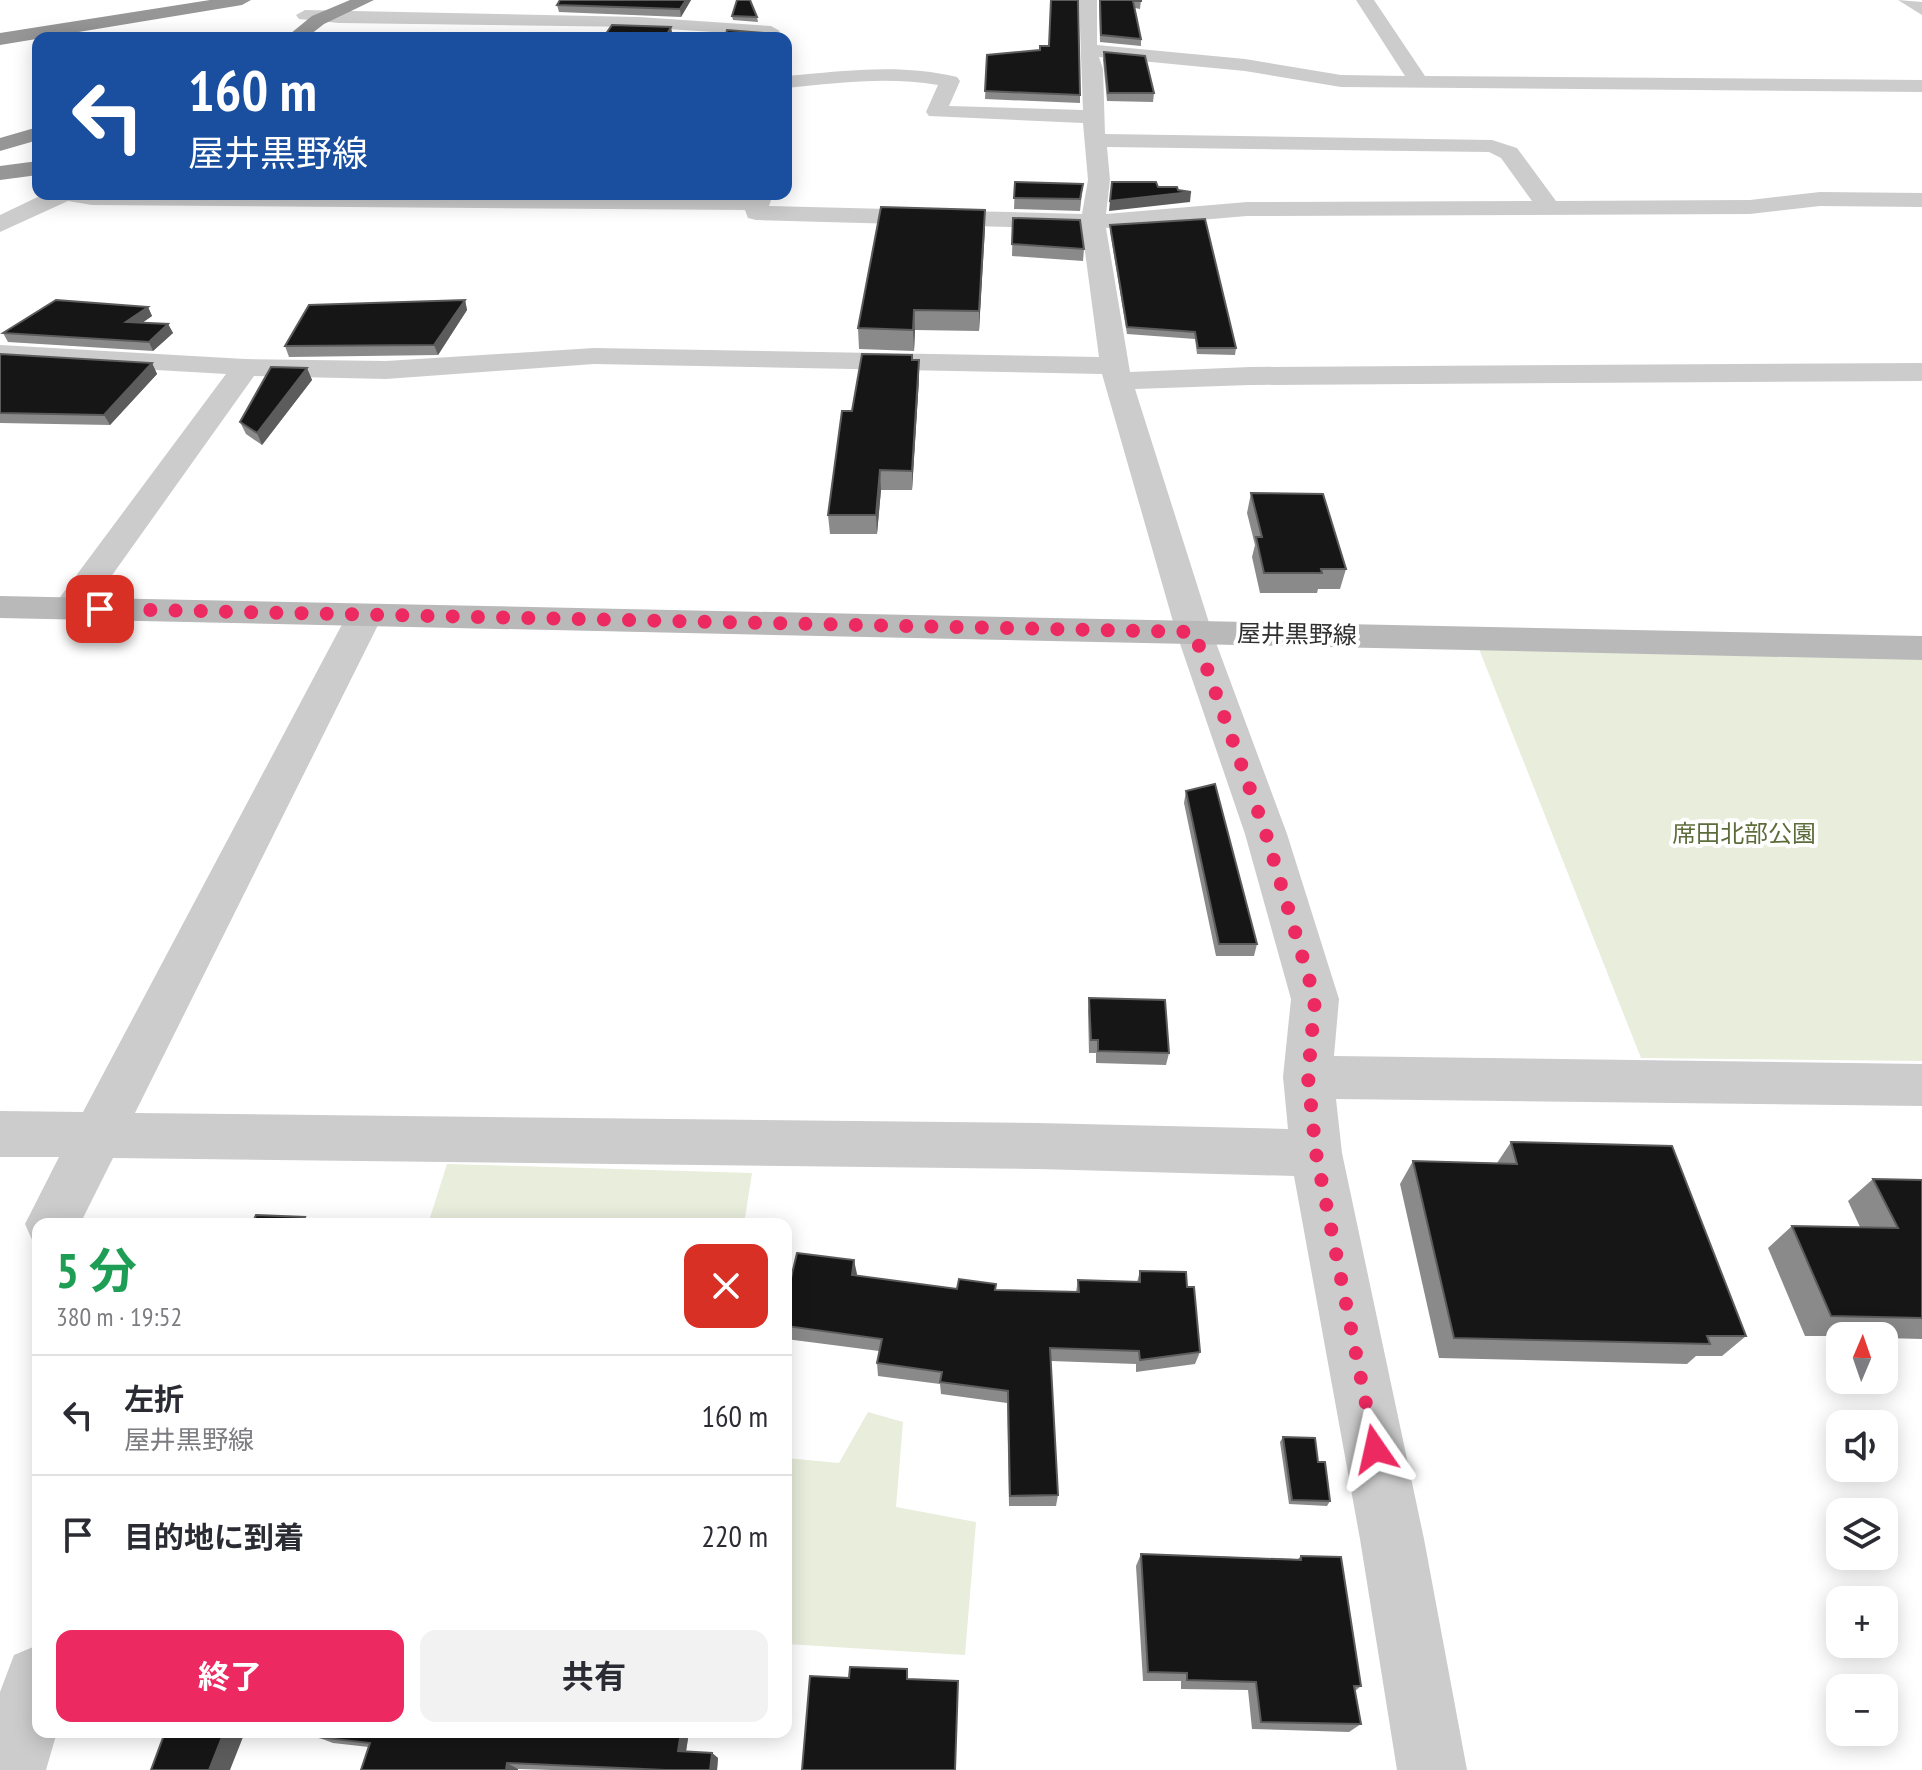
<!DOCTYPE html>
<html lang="ja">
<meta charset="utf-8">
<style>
body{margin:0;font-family:"PT Sans Narrow","Noto Sans JP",sans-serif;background:#f2f2f3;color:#2b2b33;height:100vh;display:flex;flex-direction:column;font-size:30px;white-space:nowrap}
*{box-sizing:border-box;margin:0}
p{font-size:26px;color:#7c7c81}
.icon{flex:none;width:44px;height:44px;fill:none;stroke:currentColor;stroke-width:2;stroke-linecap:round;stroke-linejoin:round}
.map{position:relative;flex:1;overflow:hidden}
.panel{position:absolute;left:32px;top:1218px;width:760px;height:520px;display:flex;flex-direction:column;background:#fff;border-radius:16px;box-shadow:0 4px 20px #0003}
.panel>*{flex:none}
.banner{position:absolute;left:32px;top:32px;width:760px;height:168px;border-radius:16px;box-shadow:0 4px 20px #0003;background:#1a4fa0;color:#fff;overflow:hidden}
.needle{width:52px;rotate:2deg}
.buttons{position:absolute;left:1826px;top:1322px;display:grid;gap:16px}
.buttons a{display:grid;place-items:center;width:72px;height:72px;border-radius:16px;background:#fff;box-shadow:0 4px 20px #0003;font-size:40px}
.pin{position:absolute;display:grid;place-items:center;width:68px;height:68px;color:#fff;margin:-34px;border-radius:16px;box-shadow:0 4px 12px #0006}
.me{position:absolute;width:88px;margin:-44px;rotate:349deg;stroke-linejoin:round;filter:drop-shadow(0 0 6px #0008)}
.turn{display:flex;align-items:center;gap:28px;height:168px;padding:0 24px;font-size:36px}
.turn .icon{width:104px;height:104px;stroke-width:2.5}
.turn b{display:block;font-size:56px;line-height:68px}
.round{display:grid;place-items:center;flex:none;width:84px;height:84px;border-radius:16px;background:#f2f2f3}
.overview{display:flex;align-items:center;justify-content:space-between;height:136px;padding:0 24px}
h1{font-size:48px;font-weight:700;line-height:60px;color:#1e9e55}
.button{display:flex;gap:16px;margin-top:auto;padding:16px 24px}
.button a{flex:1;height:92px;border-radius:16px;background:#ed2961;color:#fff;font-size:32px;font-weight:700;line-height:92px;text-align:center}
.button a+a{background:#f2f2f3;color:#2b2b33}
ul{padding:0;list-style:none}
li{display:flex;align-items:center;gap:24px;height:120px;padding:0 24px;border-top:2px solid #e1e1e2}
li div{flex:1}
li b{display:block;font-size:30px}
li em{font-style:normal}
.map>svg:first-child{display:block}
.green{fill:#e8eddc}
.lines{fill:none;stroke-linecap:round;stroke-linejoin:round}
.street{fill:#ccc;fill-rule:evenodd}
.secondary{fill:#b9b9b9;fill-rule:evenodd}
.highway{fill:#969696;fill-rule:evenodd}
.wall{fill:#8a8a8a}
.shaded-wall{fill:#5c5c5c}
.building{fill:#161616;stroke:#5c5c5c;stroke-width:2}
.route{stroke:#ed2961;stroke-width:14;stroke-dasharray:0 25.2}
.labels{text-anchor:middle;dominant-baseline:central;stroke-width:8;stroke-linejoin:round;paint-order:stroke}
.street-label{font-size:24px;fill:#2f2f2f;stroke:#fff}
.park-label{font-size:24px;fill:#5c6c3a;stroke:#fff}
</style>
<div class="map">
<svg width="1922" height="1770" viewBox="0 0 1922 1770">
<rect width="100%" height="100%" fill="#fff"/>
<!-- green -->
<path class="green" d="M1479,649L1922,658V1061L1641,1058Z
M447,1164L752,1173L744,1224H428Z
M868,1412L903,1422L896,1507L976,1522L965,1655L786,1644V1458L839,1463Z"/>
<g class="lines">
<!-- street -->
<path class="street" d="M1079,0H1097V45L1245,59L1341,75L1405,76L1356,0H1374L1425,76L1922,80V92L1341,87L1245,71L1099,57L1103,69L1105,134L1492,140L1517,148L1556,201L1750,200L1820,192L1922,193V207L1820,206L1750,214L1247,216L1106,228L1130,372L1250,367L1922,363V381L1250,385L1135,389L1212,632L1287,834L1339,999L1334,1056L1922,1064V1106L1336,1099L1342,1153L1424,1539L1467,1770H1397L1360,1539L1294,1176L1038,1169L113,1158L80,1224H38V1244L33,1242L25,1224L59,1157H0V1111L83,1112L347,615L352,607L365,604L378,607L383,615L135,1113L1038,1123L1288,1129L1283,1077L1291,999L1245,834L1176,632L1102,374L594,364L386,379L254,376L83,616L70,619L57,616L52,608L226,374L0,361V345L245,359L386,361L594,348L1099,357L1082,229L756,220L748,218L745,210L92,205L68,201L0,232V215L44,194H773L769,206L1082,214L1088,180L1083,123L929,116L926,112L938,85C887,76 837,83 786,88V76C843,71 900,63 957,77L960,81L949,106L1083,110ZM1107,147L1489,152L1501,158L1532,201L1247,202L1106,214L1110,180Z
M1898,0L1922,2V15Z
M305,10L639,17L771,26L780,31L771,36L639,27L339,23L299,19L296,15Z
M38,1645V1732H57L46,1770H0V1692L14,1655Z"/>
<!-- secondary -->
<path class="secondary" d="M0,596L1922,636V660L0,618Z"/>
<!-- highway -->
<path class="highway" d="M210,0H251L242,5L0,45V33Z
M350,0H374L324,24L306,38H285L312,16Z
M38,127V140L0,151V138Z
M38,161V175L0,180V166Z"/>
</g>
<!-- wall -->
<path class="wall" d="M691,0L681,17L559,12L557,5Z
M1099,0H1141L1140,9L1135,8L1141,39V46L1100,42Z
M732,16L757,17L758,22L733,20Z
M1104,52L1154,93L1153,102L1107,101L1103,60Z
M987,55L1080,95V103L985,99Z
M1015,182L1083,184L1080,211L1014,209Z
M985,210L979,331L915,330L914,351L859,349L858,328Z
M1013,218L1084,249L1083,261L1012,256Z
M1110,225L1236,348L1235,355L1197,354L1195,339L1127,334L1110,231Z
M465,300L467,310L438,355L289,357L285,346Z
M148,307L152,316L142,323L168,324L173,333L153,351L8,342L3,333Z
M0,354L152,363L157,374L110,425L0,423Z
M912,360L919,379L912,490H881L877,534H830L828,515L852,411Z
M307,368L312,380L262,445L246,434L240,422Z
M1251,493L1346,569L1340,589H1318L1317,593H1260L1252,557L1255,545L1247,513Z
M1186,791L1257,944L1254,956H1216L1184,803Z
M1089,998L1169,1053L1166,1065L1096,1063V1053H1089L1088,1011Z
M1511,1142L1746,1336L1722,1356H1696L1687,1364L1439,1358L1400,1184L1413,1161L1497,1163Z
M1873,1179L1922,1180V1339L1884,1338V1336H1805L1768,1248L1792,1226L1860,1227L1848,1201Z
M854,1260L856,1276L957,1289L1076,1292L1078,1280L1137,1282L1140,1271L1187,1287L1200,1352L1195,1364L1136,1372V1364L1051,1361L1058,1495L1056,1506H1009L1007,1403L941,1394L940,1384L878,1376L877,1363L879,1351L786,1339V1299Z
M1283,1437L1318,1462L1330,1501L1327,1506L1289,1504L1280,1442Z
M1141,1554L1298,1559L1301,1556L1361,1686L1355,1691L1361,1724L1349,1732L1252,1729L1248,1690L1181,1689V1681H1143L1136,1566Z
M319,1732H689L686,1752L712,1753L718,1758L717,1770H552L518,1769L369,1747L333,1743L317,1737Z"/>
<!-- shaded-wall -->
<path class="shaded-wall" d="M686,0H691L681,17L680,9Z
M671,27L672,32L669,38H665Z
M1191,192L1190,202L1109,211L1110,201Z
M985,210V229L979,331V311Z
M465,300L467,310L438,355L434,345Z
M148,307L152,316L130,331L126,322Z
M914,310L915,330L914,351L913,330Z
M168,324L173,333L153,351L149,342Z
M919,360V379L912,490V471Z
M152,363L157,374L110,425L104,415Z
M307,368L312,380L262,445L257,433Z
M880,470L881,490L877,534L876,515Z
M305,1217L311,1224L302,1223Z
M854,1260L857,1274L854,1289L852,1275Z
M224,1732H245L230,1770H209Z
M681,1732H689L685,1757L678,1751Z
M712,1753L718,1758L717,1770H710Z
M507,1763L518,1769V1770H506Z"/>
<!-- building -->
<path class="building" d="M560,0H686L680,9L557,5Z
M737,0H750L757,17L732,16Z
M1051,0H1078L1080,95L985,91L987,55L1040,50V46H1049Z
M1100,0H1141V1H1133L1141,39L1101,35Z
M612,25L671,27L665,38H603Z
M727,30L764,33L767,38H725Z
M1104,52L1145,56L1154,93H1108Z
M1015,182L1083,184L1080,199L1014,198Z
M1112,182H1156L1158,187H1177L1178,190L1191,192L1110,201Z
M881,207L985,210L979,311L914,310L913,330L858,328Z
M1013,218L1080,220L1084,249L1012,244Z
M1205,219L1236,348H1198L1195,332L1127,327L1110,225Z
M56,300L148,307L126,322L168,324L149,342L3,333Z
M465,300L434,345L285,346L309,305Z
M0,354L152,363L104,415L0,413Z
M862,354L912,355V360H919L912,471L880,470L876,515H828L842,411H852Z
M271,367L307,368L257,433L240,422Z
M1251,493L1323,494L1346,569H1321L1322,573H1264L1256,537H1262Z
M1215,784L1257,944H1219L1186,791Z
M1089,998L1165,1000L1169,1053L1098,1051V1040H1091Z
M1511,1142L1672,1146L1746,1336H1707L1710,1344L1454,1338L1413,1161L1517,1164Z
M1873,1179L1922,1180V1318L1831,1316L1792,1226L1898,1228Z
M256,1215L305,1217L302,1223L348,1224H252Z
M797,1253L854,1260L852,1275L957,1289L959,1279L996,1284L995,1290L1079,1292L1078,1280L1140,1282V1271L1186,1272L1187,1287H1194L1200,1352L1140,1360L1139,1351L1050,1348L1058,1495L1010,1496L1008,1391L940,1382L942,1372L877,1363L882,1339L786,1326V1299Z
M1283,1437L1315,1438L1318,1462H1325L1330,1501L1292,1500Z
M1141,1554L1301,1560V1556L1341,1557L1361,1686H1354L1361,1724L1261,1722L1256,1682L1187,1680V1673L1148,1672Z
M850,1667L907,1669V1679L958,1681L955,1770H802L810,1676L849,1678Z
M160,1732H224L209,1770H151L164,1735H159Z
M319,1732H681L678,1751L712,1753L710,1770H666L507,1763L506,1770H361L370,1743L317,1737Z"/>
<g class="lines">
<!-- route -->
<path class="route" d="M100,609L1194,632L1266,834L1315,999L1308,1077L1316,1153L1375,1449"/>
</g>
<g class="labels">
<!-- street labels -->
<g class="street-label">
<text transform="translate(1297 634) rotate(1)">屋井黒野線</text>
</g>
<!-- park labels -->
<g class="park-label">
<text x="1744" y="833">席田北部公園</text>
</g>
</g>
</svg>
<div class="buttons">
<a><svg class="needle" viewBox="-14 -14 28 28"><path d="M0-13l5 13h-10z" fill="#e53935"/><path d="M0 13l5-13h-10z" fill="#7c7c81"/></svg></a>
<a><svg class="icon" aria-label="sound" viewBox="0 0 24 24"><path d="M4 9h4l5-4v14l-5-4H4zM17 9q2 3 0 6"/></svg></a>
<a><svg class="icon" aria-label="layers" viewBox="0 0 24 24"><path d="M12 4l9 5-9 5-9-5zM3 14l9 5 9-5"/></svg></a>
<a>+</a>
<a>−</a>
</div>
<div class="pin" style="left:100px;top:609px;background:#d93025"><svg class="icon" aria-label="arrive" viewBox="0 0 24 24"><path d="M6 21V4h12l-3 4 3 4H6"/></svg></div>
<svg class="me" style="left:1375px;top:1449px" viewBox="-20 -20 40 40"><path d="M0-17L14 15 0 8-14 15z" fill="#ed2961" stroke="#fff" stroke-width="4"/></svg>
<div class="banner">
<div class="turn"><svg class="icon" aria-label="left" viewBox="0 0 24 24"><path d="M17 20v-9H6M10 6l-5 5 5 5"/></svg><div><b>160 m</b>屋井黒野線</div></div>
</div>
<section class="panel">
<div class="overview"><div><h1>5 分</h1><p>380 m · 19:52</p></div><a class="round" style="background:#d93025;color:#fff"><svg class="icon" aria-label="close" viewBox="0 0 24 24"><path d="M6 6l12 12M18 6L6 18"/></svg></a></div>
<ul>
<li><svg class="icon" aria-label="left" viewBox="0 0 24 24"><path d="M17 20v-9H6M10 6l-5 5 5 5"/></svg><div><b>左折</b><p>屋井黒野線</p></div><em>160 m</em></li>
<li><svg class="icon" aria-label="arrive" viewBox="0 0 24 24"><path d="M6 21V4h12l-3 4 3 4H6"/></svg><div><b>目的地に到着</b></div><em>220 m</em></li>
</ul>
<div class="button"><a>終了</a><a>共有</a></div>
</section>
</div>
